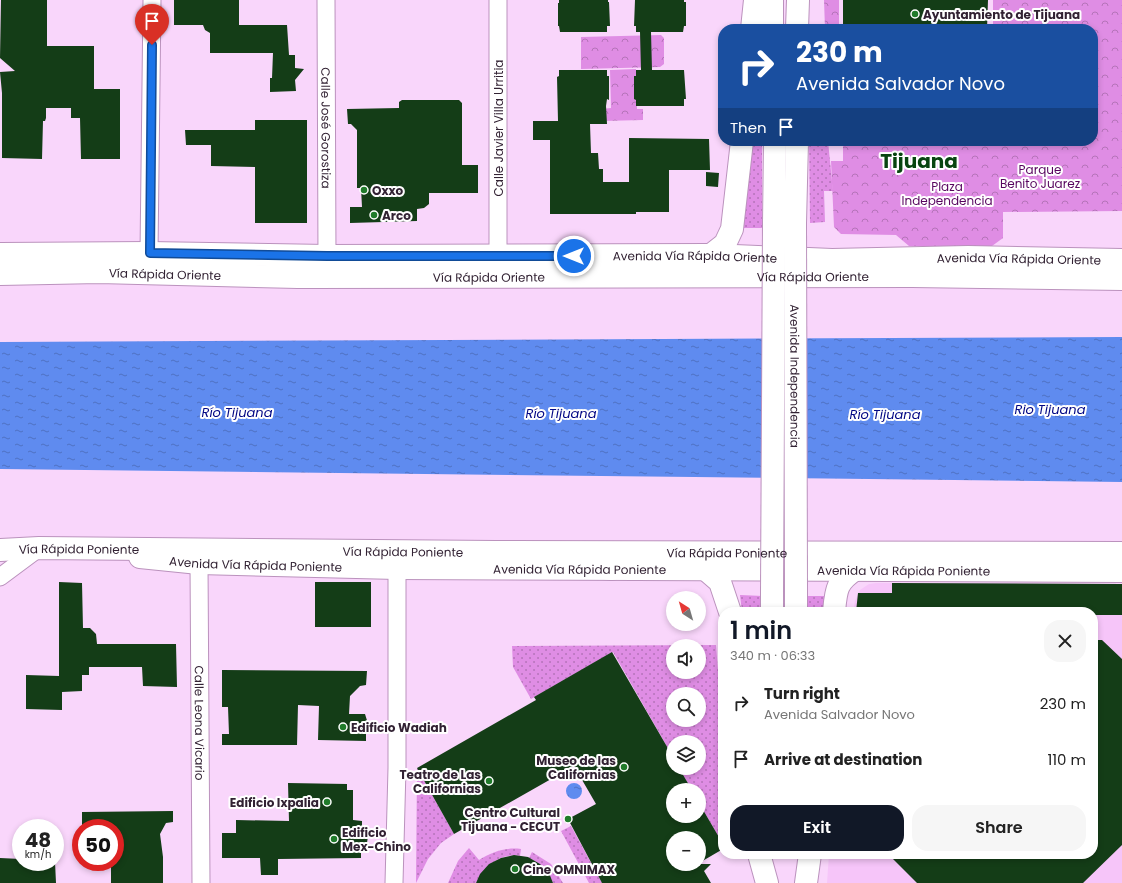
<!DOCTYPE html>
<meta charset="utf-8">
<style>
body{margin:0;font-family:Poppins,sans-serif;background:#f6f6f6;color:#222;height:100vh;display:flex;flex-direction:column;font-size:15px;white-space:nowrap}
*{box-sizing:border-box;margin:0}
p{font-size:13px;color:#767676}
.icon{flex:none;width:22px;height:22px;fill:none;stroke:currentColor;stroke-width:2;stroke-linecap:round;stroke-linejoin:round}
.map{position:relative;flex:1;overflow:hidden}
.panel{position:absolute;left:718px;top:607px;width:380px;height:252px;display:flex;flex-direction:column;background:#fff;border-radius:16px;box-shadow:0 2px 6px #0003}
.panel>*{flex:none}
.top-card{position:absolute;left:718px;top:24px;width:380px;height:122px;border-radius:16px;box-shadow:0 2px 6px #0003;background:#1a4fa0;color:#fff;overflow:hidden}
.needle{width:26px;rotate:323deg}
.buttons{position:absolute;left:666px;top:591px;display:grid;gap:8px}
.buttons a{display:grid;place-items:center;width:40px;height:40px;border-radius:50%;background:#fff;box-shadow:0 2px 6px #0003;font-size:20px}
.speed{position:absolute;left:12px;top:819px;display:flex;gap:8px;font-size:20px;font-weight:700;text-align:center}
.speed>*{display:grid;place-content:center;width:52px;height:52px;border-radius:50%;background:#fff;box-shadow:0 2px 6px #0003;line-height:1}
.speed small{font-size:10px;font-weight:400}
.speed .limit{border:6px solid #d22;background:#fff;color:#111}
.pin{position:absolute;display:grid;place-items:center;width:34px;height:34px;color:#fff;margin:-41px -17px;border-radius:50% 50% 50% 0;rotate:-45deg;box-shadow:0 0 4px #0007}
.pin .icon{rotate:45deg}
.me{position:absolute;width:44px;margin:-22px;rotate:270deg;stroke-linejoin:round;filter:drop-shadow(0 0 3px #0008)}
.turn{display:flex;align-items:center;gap:14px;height:84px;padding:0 12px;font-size:18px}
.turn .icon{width:52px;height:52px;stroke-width:2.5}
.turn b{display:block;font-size:28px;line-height:34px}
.then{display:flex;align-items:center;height:38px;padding:0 12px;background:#0003;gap:8px;font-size:15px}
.round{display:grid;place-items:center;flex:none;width:42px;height:42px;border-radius:16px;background:#f6f6f6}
.summary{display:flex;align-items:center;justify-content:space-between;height:68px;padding:0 12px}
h1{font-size:24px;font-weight:600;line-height:30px;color:#111827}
.button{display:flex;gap:8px;margin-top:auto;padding:8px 12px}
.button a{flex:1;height:46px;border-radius:16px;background:#111827;color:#fff;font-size:16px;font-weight:600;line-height:46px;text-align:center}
.button a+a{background:#f6f6f6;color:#222}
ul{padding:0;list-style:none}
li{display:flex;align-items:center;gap:12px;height:56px;padding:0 12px}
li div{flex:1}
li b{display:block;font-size:15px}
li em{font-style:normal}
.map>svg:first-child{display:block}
.built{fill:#f6c5f9}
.grass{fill:url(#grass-dots);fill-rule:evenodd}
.park{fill:url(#park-crowns)}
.water{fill:url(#water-ripples)}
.building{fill:#143d17}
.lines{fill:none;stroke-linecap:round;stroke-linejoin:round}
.minor-casing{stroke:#bb92bd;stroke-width:19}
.major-casing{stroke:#bb92bd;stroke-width:24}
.highway-casing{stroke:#bb92bd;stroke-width:24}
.minor{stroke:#fff;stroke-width:17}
.major{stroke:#fff;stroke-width:22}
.highway{stroke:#fff;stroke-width:22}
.major-bridge-casing{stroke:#bb92bd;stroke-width:24;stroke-linecap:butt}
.major-bridge{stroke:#fff;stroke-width:22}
.route-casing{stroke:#114b97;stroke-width:10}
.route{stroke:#1a73e8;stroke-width:7}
.poi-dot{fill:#207b2a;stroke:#fff;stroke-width:1.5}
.labels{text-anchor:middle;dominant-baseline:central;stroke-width:4;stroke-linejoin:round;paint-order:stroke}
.poi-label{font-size:12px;font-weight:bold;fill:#322233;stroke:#fff;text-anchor:start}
.street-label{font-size:12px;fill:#322233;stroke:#fff}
.park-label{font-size:12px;fill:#58055f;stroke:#fff}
.water-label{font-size:13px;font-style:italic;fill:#020784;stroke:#fff}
.town-label{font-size:20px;font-weight:bold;fill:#084410;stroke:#fff}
</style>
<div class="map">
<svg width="1122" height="883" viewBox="0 0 1122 883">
<defs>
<pattern id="grass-dots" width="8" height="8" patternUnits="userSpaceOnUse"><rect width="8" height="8" fill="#df8de4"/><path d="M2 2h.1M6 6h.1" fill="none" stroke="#b573b9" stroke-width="1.8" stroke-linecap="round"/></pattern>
<pattern id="park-crowns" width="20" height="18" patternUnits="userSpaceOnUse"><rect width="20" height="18" fill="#df8de4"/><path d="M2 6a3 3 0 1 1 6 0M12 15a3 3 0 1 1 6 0" fill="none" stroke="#b573b9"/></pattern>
<pattern id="water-ripples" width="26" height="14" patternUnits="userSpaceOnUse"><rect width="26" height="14" fill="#5f8bef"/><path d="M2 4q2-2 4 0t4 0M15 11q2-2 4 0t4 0" fill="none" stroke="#4f71c2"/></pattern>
</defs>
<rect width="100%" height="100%" fill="#f9d6fb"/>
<!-- built -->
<path class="built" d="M876,583L1122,584V883H827L829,854H1093V612H853L855,601L860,590L869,584Z"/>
<!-- grass -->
<path class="grass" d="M751,141H762V228H743Z
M809,141H828L833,191H824L825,222L810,223Z
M740,595L763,596V612H742Z
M807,596H826L824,612H807Z
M716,645L723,734V844L699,803V790H692L679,768H699V742H673V757L613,652L531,699L513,667L512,646ZM673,646H699V672H673ZM673,694H699V720H673Z
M417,768L454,834L441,843L428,859L416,883Z
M571,826L602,883H589L561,831Z
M469,848L479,860C492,852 505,847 521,849L520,856C500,853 484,866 476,883H448L458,861Z
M532,852L551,864L563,883H553C548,871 541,864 529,858Z"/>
<!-- park -->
<path class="park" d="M824,0H839V29H825Z
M993,0H1122V211L1003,212V238L992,246H909L896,235L841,234L834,227L831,161H843V141H1093V29H993Z
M661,35L664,38V64L660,67L581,69V37Z
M636,69L637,109H643V120L602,121L601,109L611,108L610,70Z"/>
<!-- water -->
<path class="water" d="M1122,337V482L0,469V342Z
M566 791a8 8 0 1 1 16 0a8 8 0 1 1-16 0Z"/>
<!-- building -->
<path class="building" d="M1,0H47V46H94V89H120V159H81L80,118H71V108H46V118L45,121H43L42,159L2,158V93L0,72L15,71L0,58Z
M174,0H239V25H287L289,55H295V68L304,69L295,80L296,91L270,92V78H272L273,53H210V33L205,30L203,25H174Z
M559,0H608V2H609L610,26H607V32H560L559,26H558V3H559Z
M635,0H684V2H686V26H684L683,32H651L652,70H684L686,99H684V106H636V100L634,99V76H636V70H641L640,32H636V26H634Z
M843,0H988L987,29H843Z
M559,70H607V76H609V100L607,99L606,106L607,124H590L591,153H598L599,169H603V182H629V138L709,139L710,170H669V212H636V214H550V140H533V121H558L557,77L559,76Z
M402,100H459L462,103V165H478V193H429V204L424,208L417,209V221L350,223V207H362L361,188H357V130L351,124H348L347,109L399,108V102Z
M255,120H307V223H255V167L211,166V145H186L185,130H255Z
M706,172L719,173L718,187L706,186Z
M59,582L82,583L83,628H90L96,634L97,644H176L177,687L143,686L142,667H89V675H82V691L62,692V710L26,709V675L59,676Z
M315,582H371V627H315Z
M892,583L1122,584V615H1093V612H856L858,593H892Z
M1093,640H1102L1122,659V845L1083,883H917L888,854H1093Z
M612,652L673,757V768H679L692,790H673V816H699V803L723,844V849L699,863V838H673V864H711L704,871L711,883H602L568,819L596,804L574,766L454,834L417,768L536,700L534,697Z
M222,670L367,671L366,685L360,686L350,696L349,714H365L369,727L366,734V741L318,740L319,706L298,705L297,745H222V734H229L228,707H222Z
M288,783L347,784V790H353V820L362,821V829H369L367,843L361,850V858L278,859V875H261L260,858H222V833H236V820L289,821Z
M173,811V822L166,823L160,834L163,857V883H111V862H115V828H82V812Z
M514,855L528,857L540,864L549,873L553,883H476L480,874L489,864L501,858Z
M0,858L21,859V862H55L56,883H0Z"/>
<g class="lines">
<!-- minor casing -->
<g class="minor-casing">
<g id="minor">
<path id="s1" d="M326,0L327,256"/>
<path d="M498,0V256"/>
<path d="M149,253L152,0"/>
<path id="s2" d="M199,563L201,883"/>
<path d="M0,577L39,548"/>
<path d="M394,883L397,768V568"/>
</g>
</g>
<!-- major casing -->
<g class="major-casing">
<g id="major">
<path d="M772,0V29"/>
<path d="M752,29L755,0"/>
<path d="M797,29L798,0"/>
<path d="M774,223L775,141"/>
<path d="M795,223L797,141"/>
<path id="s3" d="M0,254L149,253L327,256L711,255L832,260L968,257L1122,260"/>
<path d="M711,255L725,244L732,229L742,141"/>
<path id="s4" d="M140,557L199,563L397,568L1122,571"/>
<path d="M705,569L720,582L730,612"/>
<path d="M796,588V612"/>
<path d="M772,592V612"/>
<path d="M834,612C836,590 836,582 856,569"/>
<path d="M759,854L767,883"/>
<path d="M806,883L810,854"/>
</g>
</g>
<!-- highway casing -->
<g class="highway-casing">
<g id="highway">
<path d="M182,255L236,265"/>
<path d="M581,266L634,256"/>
<path id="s5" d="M0,274L99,272L298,277L912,276L1122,279"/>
<path id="s6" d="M0,550L39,548L495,552L1122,553"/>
<path d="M576,564L612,569"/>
<path d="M1025,570L1070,565"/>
</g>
</g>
<!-- minor -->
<use href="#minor" class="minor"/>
<!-- major -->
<use href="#major" class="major"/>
<!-- highway -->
<use href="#highway" class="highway"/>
<!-- major-bridge casing -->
<g class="major-bridge-casing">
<g id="major-bridge">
<path id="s7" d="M795,223L796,588"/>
<path d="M772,592L774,223"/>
</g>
</g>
<!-- major-bridge -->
<use href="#major-bridge" class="major-bridge"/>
</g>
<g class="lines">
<!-- route casing -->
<g class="route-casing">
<path id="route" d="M152,45L150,253L327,256H574"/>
</g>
<!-- route -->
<use href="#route" class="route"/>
</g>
<!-- markers -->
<g class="poi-dot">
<circle cx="915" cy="14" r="4"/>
<circle cx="364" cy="190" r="4"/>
<circle cx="374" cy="215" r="4"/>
<circle cx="343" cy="727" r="4"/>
<circle cx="624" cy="767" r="4"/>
<circle cx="489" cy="781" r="4"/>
<circle cx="327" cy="802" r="4"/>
<circle cx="568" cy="819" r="4"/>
<circle cx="334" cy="839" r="4"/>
<circle cx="515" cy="869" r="4"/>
</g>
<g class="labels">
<!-- poi labels -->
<g class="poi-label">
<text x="923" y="14">Ayuntamiento de Tijuana</text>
<text x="372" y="190">Oxxo</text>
<text x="382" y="215">Arco</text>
<text x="351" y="727">Edificio Wadiah</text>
<text x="616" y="760" text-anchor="end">Museo de las<tspan x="616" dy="14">Californias</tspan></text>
<text x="481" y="774" text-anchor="end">Teatro de Las<tspan x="481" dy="14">Californias</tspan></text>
<text x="319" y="802" text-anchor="end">Edificio Ixpalia</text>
<text x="560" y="812" text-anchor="end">Centro Cultural<tspan x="560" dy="14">Tijuana - CECUT</tspan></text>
<text x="342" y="832">Edificio<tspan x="342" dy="14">Mex-Chino</tspan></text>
<text x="523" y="869">Cine OMNIMAX</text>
</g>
<!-- street labels -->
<g class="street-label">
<text stroke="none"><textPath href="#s1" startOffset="128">Calle José Gorostiza</textPath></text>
<text transform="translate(498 128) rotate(-90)">Calle Javier Villa Urritia</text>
<text stroke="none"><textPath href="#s3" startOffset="695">Avenida Vía Rápida Oriente</textPath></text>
<text stroke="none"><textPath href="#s3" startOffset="1019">Avenida Vía Rápida Oriente</textPath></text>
<text stroke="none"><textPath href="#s5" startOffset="165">Vía Rápida Oriente</textPath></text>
<text stroke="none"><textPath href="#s5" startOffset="489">Vía Rápida Oriente</textPath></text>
<text stroke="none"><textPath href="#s5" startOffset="813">Vía Rápida Oriente</textPath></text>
<text stroke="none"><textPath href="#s7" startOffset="153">Avenida Independencia</textPath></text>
<text stroke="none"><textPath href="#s6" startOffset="79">Vía Rápida Poniente</textPath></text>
<text stroke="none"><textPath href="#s6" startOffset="403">Vía Rápida Poniente</textPath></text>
<text stroke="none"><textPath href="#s6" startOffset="727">Vía Rápida Poniente</textPath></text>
<text stroke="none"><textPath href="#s4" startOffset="116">Avenida Vía Rápida Poniente</textPath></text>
<text stroke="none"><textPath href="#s4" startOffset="440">Avenida Vía Rápida Poniente</textPath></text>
<text stroke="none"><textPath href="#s4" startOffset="764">Avenida Vía Rápida Poniente</textPath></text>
<text stroke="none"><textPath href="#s2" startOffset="160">Calle Leona Vicario</textPath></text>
</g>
<!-- park labels -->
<g class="park-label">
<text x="1040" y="169">Parque<tspan x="1040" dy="14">Benito Juarez</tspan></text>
<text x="947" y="186">Plaza<tspan x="947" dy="14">Independencia</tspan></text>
</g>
<!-- water labels -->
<g class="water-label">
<text x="1050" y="409">Rio Tijuana</text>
<text x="237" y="412">Río Tijuana</text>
<text x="561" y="413">Río Tijuana</text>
<text x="885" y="414">Río Tijuana</text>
</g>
<!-- town labels -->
<g class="town-label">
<text x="919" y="161">Tijuana</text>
</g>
</g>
</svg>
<div class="buttons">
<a><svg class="needle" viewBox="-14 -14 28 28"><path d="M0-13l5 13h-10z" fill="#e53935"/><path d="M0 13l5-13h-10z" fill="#767676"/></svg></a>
<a><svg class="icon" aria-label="sound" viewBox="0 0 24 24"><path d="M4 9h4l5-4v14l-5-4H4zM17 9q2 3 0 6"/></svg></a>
<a><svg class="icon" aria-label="search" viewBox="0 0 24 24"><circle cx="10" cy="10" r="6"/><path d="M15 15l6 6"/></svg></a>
<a><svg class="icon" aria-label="layers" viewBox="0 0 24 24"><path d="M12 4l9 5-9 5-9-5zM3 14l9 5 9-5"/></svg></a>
<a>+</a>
<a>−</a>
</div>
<div class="speed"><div>48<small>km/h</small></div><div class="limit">50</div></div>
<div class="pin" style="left:152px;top:45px;background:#d93025"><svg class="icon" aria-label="arrive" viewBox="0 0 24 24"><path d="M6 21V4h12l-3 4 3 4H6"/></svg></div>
<svg class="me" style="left:574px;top:256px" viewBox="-20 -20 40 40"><circle r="17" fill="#1a73e8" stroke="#fff" stroke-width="3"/><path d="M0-11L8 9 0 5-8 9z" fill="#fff"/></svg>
<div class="top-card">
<div class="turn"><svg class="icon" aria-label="right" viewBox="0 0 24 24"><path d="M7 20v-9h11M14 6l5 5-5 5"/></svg><div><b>230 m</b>Avenida Salvador Novo</div></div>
<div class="then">Then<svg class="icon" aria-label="arrive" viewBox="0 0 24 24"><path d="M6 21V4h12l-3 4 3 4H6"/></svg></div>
</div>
<section class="panel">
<div class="summary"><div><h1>1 min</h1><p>340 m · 06:33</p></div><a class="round"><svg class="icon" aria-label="close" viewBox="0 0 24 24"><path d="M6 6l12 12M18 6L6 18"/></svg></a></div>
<ul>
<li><svg class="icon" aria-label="right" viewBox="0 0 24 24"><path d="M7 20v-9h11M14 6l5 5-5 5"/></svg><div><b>Turn right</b><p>Avenida Salvador Novo</p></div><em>230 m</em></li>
<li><svg class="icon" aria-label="arrive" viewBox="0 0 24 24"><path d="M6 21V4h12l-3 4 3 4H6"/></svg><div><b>Arrive at destination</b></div><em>110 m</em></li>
</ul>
<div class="button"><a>Exit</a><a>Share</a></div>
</section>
</div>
